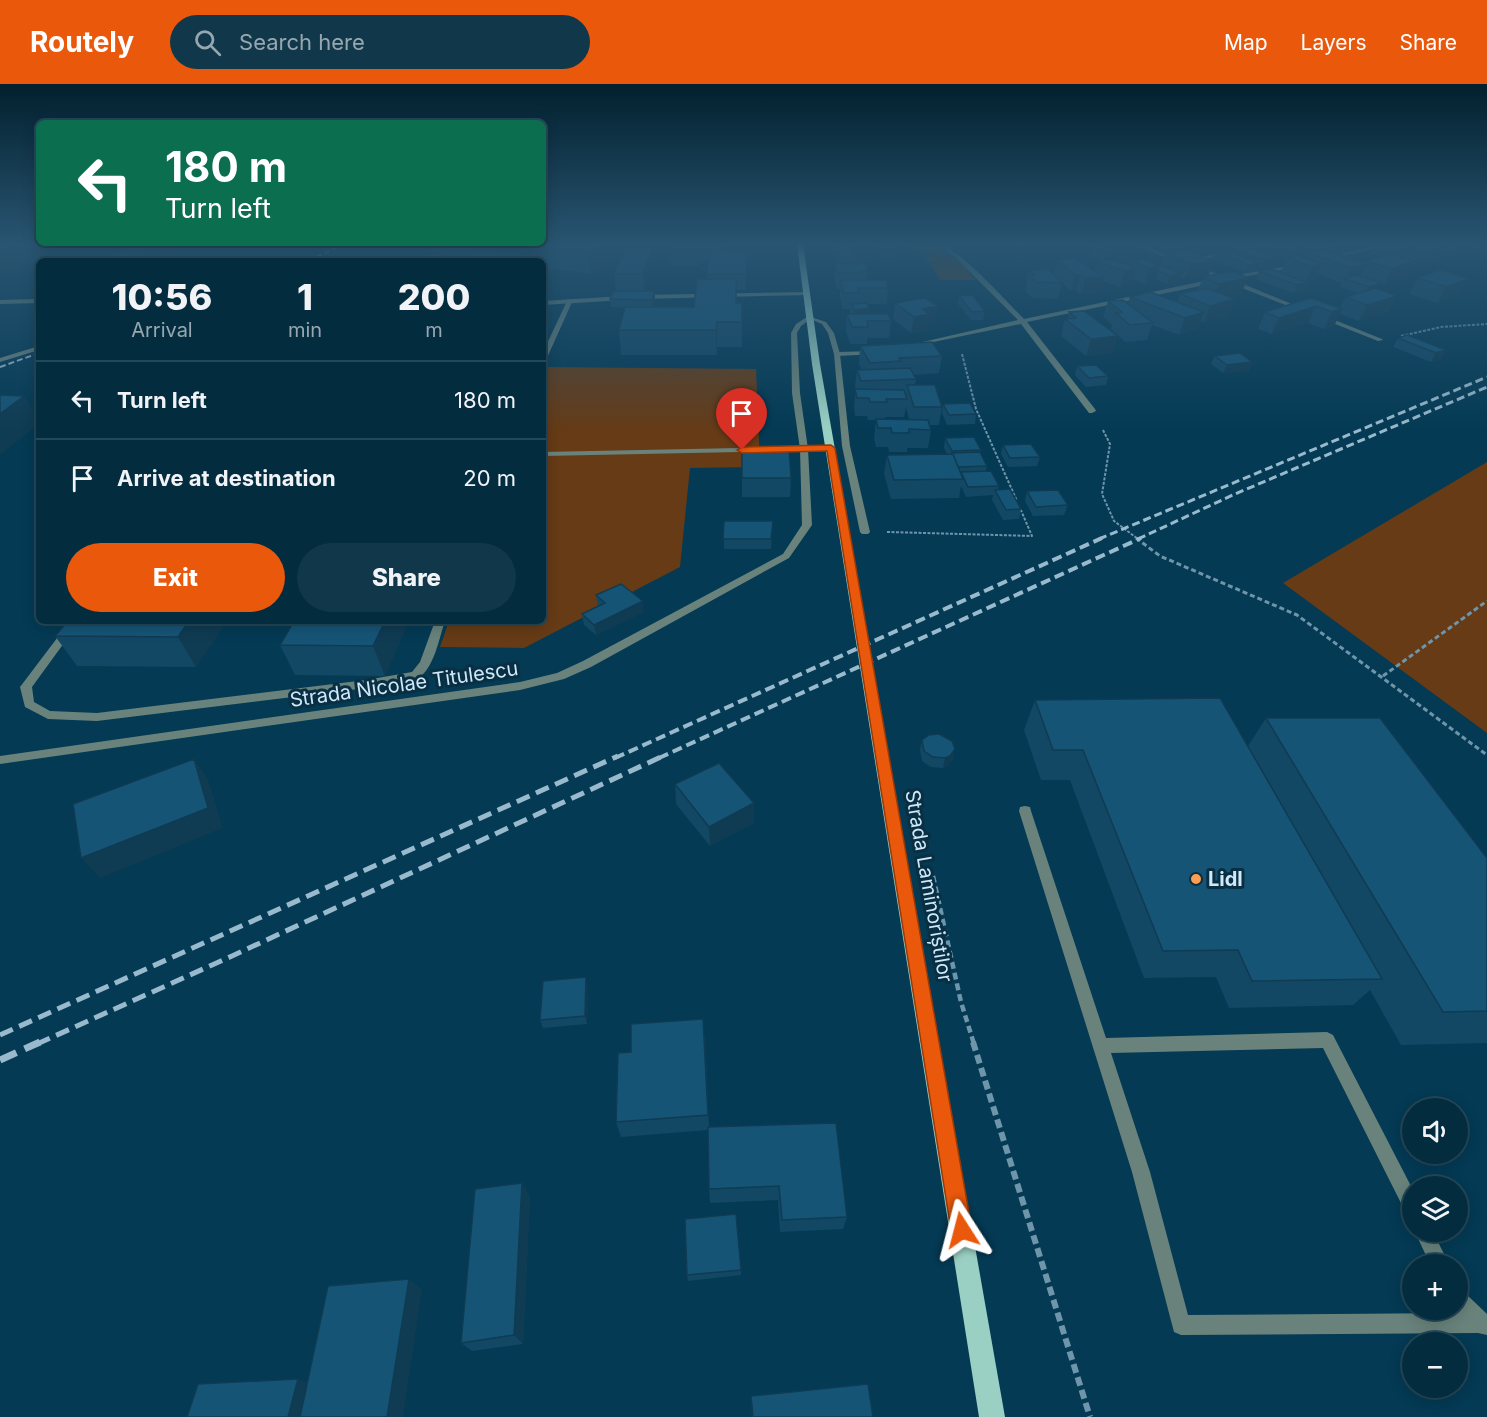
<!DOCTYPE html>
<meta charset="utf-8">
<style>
body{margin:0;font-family:Inter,sans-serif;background:#11384a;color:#f1f3f6;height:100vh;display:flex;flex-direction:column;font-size:22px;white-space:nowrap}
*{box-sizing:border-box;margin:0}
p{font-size:20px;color:#97a7b0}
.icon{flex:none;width:33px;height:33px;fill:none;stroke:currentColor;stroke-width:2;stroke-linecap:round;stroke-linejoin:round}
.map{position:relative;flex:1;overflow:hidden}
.details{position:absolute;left:36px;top:174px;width:510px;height:366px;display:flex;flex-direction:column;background:#032c3f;border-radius:9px;box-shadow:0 3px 15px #0003,0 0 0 2px #244859}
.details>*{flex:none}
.top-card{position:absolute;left:36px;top:36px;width:510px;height:126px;border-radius:9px;box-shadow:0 3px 15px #0003,0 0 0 2px #244859;background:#0b6e4f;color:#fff;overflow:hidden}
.controls{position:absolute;left:1402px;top:1014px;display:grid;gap:12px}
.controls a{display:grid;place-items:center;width:66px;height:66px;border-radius:50%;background:#032c3f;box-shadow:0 3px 15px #0003,0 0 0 2px #244859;font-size:30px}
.pin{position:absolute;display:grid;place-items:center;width:51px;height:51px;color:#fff;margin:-62px -26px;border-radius:50% 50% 50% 0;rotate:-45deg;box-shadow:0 0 6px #0007}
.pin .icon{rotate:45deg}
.me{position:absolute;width:66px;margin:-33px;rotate:351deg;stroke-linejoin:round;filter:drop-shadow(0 0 4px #0008)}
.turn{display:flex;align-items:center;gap:21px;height:126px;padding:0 30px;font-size:27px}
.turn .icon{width:78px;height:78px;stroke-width:2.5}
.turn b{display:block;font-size:42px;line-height:51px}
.eta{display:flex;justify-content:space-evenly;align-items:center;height:102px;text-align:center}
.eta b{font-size:36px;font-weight:800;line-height:42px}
.action{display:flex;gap:12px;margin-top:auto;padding:12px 30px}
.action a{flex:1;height:69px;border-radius:36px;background:#ea580c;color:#fff;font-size:24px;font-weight:800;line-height:69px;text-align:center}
.action a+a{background:#11384a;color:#f1f3f6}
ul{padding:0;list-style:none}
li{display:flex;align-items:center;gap:18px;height:78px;padding:0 30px;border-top:2px solid #244859}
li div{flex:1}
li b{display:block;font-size:22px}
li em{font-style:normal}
header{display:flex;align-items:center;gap:36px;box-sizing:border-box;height:84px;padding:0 30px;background:#ea580c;color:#fff}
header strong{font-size:28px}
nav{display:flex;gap:33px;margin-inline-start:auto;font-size:21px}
.search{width:420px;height:54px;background:#11384a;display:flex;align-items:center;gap:15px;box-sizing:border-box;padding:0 21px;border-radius:33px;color:#97a7b0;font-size:22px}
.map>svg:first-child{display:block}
.green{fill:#663b16}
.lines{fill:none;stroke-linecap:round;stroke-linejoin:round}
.path-far3{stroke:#6e95aa;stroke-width:2;stroke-dasharray:3 1.5;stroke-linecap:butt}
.path-far2{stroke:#6e95aa;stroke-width:3;stroke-dasharray:5 3;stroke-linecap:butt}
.path-far1{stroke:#6e95aa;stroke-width:4.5;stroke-dasharray:7 4;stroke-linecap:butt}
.path{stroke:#6e95aa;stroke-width:6;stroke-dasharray:9 4.5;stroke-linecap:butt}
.lane{fill:#69837c;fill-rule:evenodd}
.street{fill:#69837c;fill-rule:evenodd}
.primary{fill:#9ad0c3;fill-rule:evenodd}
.rail-far4{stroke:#99b9cd;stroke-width:2;stroke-dasharray:6 3;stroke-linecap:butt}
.rail-far3{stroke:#99b9cd;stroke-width:3;stroke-dasharray:8 4;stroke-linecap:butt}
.rail-far2{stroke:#99b9cd;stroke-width:4;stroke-dasharray:10 5;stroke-linecap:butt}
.rail-far1{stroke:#99b9cd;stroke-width:5;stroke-dasharray:14 7;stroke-linecap:butt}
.rail{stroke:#99b9cd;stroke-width:7;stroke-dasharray:18 9;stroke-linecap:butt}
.wall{fill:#134865;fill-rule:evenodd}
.shaded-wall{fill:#0f3b53}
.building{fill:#165476;stroke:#0f3b53;stroke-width:1.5}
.route{fill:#ea580c;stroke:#983908;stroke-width:1.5}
.poi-dot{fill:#fb9e51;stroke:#092f43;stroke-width:2}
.labels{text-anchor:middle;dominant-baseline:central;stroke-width:6;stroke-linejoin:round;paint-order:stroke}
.street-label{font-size:20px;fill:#d0e8f9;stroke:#092f43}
.poi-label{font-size:20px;font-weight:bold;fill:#d0e8f9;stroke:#092f43;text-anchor:start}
</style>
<header>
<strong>Routely</strong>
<div class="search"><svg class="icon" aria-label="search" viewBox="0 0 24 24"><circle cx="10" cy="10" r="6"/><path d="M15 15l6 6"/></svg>Search here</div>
<nav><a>Map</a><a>Layers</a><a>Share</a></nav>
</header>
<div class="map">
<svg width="1487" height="1333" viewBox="0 0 1487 1333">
<rect width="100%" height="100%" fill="#043a54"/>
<!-- green -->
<path class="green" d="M901,160H933L961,179L975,196H940C929,177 923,166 901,160Z
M546,283L756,285L760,383L690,384L680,483L524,564L440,563L449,537H543V290Z
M1487,378V649L1283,499Z"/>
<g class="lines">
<!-- path-far3 -->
<path class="path-far3" d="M1401,252L1441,243L1487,240
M962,270L976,325L1017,417
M1103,346L1110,360L1102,410L1114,437L1138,455
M887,448L1032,452L1020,424"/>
<!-- path-far2 -->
<path class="path-far2" d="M1136,454L1160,472L1297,531L1487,671
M1383,592L1487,517"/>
<!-- path-far1 -->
<path class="path-far1" d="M933,792L961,918L974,960"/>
<!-- path -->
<path class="path" d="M973,958L1090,1333"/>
<!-- lane -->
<path class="lane" d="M568,215L573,216L546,276L543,278V268Z
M808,232L826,238L834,249L840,270L850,362L870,448L868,450H862L860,448L842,362L834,270L828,249L822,240L808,234Z
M831,362H834V366L543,372V368Z
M70,537H80L32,603L34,618L50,627L97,629L366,596L412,588L420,578L435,537H445C439,554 434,587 416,595L366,604L97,637L48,635L25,623L20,603Z
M1025,722L1030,723L1031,727L1106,954L1327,948L1333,951L1413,1106V1134L1407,1131L1323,964L1111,969L1150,1088L1188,1231L1458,1229L1454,1226H1458V1206L1465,1209L1487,1230V1251L1478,1249L1181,1251L1174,1248L1132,1088L1019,727L1020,723Z
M1415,1148H1433L1449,1180H1430Z"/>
<!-- street -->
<path class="street" d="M937,160C955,160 1009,220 1024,235L1218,194L1192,184L1194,181L1225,193L1300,180L1298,183L1231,195L1306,226L1301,227L1224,197L1027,238L1095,325L1096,327L1092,329H1089L1021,240L914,262V260L1018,236L956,174Z
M1133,160H1141L1181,177L1176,178Z
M1257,160H1267L1188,179L1185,177Z
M1383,160H1393L1327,176L1324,174Z
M806,208L808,211L639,215L543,221V217L639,211Z
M39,215V219L0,220V216Z
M810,231L813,233L812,234L801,242L797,249L800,309L808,365L812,441L789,474L591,583L564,595L520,606L0,680V672L520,598L557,589L583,577L783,470L802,441L800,365L792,309L791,249L796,240Z
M1322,231L1382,255L1383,256L1378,257L1320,234L1319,233Z
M39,262V266L0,278V274Z
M876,267L878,268V270L837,272L834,270L837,268Z"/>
<!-- primary -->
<path class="primary" d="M797,160H803L820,280L1005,1333H979L812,280Z"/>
<!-- rail-far4 -->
<path class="rail-far4" d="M308,177L344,160
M0,283L39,269"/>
<!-- rail-far3 -->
<path class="rail-far3" d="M1099,455L1487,293
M1138,455L1235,410L1487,303"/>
<!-- rail-far2 -->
<path class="rail-far2" d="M615,674L1102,454
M659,674L1141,454"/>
<!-- rail-far1 -->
<path class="rail-far1" d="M0,951L618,672
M37,960L232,872L663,672"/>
<!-- rail -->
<path class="rail" d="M0,976L40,958"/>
</g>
<!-- wall -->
<path class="wall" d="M438,160H476L469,163L547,174L549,189L543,177H427L425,168L439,160Z
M661,160H724V167H746V206H736L737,219H742V263H717V271H621L619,246L624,224L611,223L610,215L654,207L655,215L652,223H694L707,195L708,177H701L700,182H671V164L661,163Z
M876,160H894L896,165L895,172L881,173L876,164Z
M1082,160H1144L1141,169L1135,170V172L1114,176L1131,182L1132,177L1160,181L1164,169L1167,168L1159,165L1160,160H1245L1222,164L1213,161L1211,167L1197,170L1208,192L1241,210L1228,213L1235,215L1228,232L1204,238L1201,237L1198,245L1179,251L1152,241L1147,256L1125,258L1111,245L1112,241L1103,233L1108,217L1128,219L1130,213L1177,218L1180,210L1198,206L1203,193L1185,195L1180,193L1178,197L1167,200L1155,195V197L1145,200L1133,195L1131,200L1120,203L1103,197L1100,209L1081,211L1076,207H1071L1060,197L1062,199L1058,215L1032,214L1025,207L1029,186L1054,191L1058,176L1094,186L1097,178L1102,177L1089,171L1092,161L1087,162Z
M1275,160L1305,174L1307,169L1316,167L1300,161V160H1354L1352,164L1334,169L1365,179L1366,177L1383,171L1373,169L1378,160H1487V164L1482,166L1469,162L1466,167L1452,171L1444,168L1442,171L1437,172L1433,179L1411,183L1406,193L1384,201L1381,200L1378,205L1389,228L1359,237L1340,230L1334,242L1324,245L1308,239L1272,250L1258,245L1265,228L1311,214L1340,224L1346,213L1359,209L1340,203L1342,199L1318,190L1315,195L1306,197H1302L1304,207L1293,209L1256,195L1259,187L1287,191L1281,188L1287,175L1267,169L1270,162Z
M545,161L652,165L653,180L644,206H616L614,190L622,171L591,190L548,184Z
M1242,161L1274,181L1261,184L1258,183L1257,186L1246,189L1212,176L1214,168L1229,167L1230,164Z
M836,162L856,172L855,179L868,187L867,196L888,204L887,220H866L870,224V230L891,237L889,254H867V260H850L846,247L847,230H851L850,229V225H842L840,212V205H837L834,195Z
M1417,194L1469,195L1460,210L1437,219L1409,210Z
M959,212L985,227L983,236H971L958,220Z
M895,219L938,222L935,239L928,240L927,247L911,249L893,235Z
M1084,227L1113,269L1086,272L1061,252L1065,235H1068L1069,228Z
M1398,254L1446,266L1441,275L1431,278L1393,263Z
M860,262L942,272L939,289L913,291L916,295L915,301L942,323L939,341H930L931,346L928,364H907V368H889L888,363H876L874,354L876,336H868L867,332H855L854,323L856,305L855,303L857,286H862L859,280ZM906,323L909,335H884L885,333H904Z
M1215,272L1252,278L1249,287L1223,289L1211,280Z
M1077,282L1108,292L1106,301L1086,303L1075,291Z
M39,283V298L33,288Z
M943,320L976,330L975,340L947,341L942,329Z
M945,354L981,366L980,369L987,382L986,387L999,402L998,406L1021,425L1019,435L1003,436L992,416L993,411L966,413L961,402L959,414L891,415L884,390L887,371L947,370L944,364Z
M1003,361L1040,373L1037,382L1008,383L1001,370Z
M742,365L791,394L790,413H742Z
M1027,407L1068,421L1064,431L1033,432L1025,417Z
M724,437H773L771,465H724Z
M596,511L644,528L596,551L584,541L582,530L599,522L598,521Z
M227,537L196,583L77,582L55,552Z
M409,537L385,592L295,591L280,561Z
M1035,616L1248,662L1266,634L1487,774V959L1401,961L1370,906L1353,921L1229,924L1216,893L1144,894L1070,696H1041L1024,646Z
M922,656L953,675L948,682L943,684L931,683L922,677L920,666Z
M675,700L754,719V739L710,762L676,720Z
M588,902L587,940L543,944L540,936Z
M705,952L709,1043L847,1133L843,1145L780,1148L778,1116L710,1119L709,1105L708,1046L621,1053L616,1038Z
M522,1099L530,1113L523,1260L472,1267L461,1259Z
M741,1186V1191L688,1197L687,1191Z
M751,1312L873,1333H752Z"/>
<!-- shaded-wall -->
<path class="shaded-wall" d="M9,160H42L14,190L0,191V168Z
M160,160H178L181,166L164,177H133Z
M467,160H476L468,164Z
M601,160H638L591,190L588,168Z
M1123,160H1144L1141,169L1135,170V172L1104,178L1108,163Z
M1187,160H1214L1211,167L1182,174Z
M1224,160H1245L1222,164Z
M1334,160H1354L1352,164L1329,170Z
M1439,160H1448L1442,171L1437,172L1433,179L1412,184L1420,169L1437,165Z
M1470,160L1466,167L1452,171L1457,163Z
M1485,160H1487V164L1482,166Z
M700,162L701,177L700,182L699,167Z
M652,165L653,180L644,206L643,190Z
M1304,165L1301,172L1290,174L1293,169Z
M1277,173L1274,181L1261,184L1264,176Z
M547,174L549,189L543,193V177H542Z
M1214,177L1208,192L1185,195L1191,180Z
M1415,177L1406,193L1384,201L1392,185Z
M1260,179L1257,186L1246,189L1249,181Z
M1322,180L1315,195L1306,197L1313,182Z
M1367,180L1359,195L1346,196L1351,184Z
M1160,182L1155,197L1145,200L1149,184Z
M1136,184L1131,200L1120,203L1125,187Z
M1181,189L1178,197L1167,200L1169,192Z
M1075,191H1080L1076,207H1071Z
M1104,193L1100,209L1081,211L1085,195Z
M1248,194L1241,210L1213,216L1219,200Z
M1469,195L1460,210L1437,219L1446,203Z
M1308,199L1304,207L1293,209L1297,201Z
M1382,199L1378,207L1366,212L1370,203Z
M654,207L655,215L652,224V216Z
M1397,212L1389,228L1359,237L1367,221Z
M1235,215L1228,232L1204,238L1210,222Z
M938,222L935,239L928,240L927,247L911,249L914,233L922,225Z
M1316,222L1308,239L1272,250L1279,234Z
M870,224L869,232L854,234L855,226Z
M1342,225L1334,242L1324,245L1332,228Z
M1204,228L1198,245L1179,251L1185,234Z
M717,238V271L716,246Z
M1118,252L1113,269L1086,272L1091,255Z
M1446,266L1441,275L1431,278L1436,269Z
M1252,278L1249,287L1223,289L1227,281Z
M24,312L39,335V340L0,371V330Z
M643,517L644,528L596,551L594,541Z
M189,537H227L196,583L178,553Z
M385,537H409L385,592L373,562Z
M955,665L953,675L948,682L943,684L945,674Z
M194,675L208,695L223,744L100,794L81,774Z
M754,719V739L710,762L709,743Z
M586,893L588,902L587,940L585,932Z
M522,1099L530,1113L523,1260L514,1251Z
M409,1195L422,1206L403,1333H387Z
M298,1295L317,1302L309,1333H288Z"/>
<!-- building -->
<path class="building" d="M0,160H9L0,168Z
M132,160H160L133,177H104Z
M440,160H445L547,174L542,177H489L425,168Z
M547,160H601L588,168L545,161Z
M672,160H723V162H700L699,167L670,166Z
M879,160H894L896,165H881Z
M1102,160H1123L1108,163Z
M1275,160H1288L1304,165L1293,169L1270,162Z
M1405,160H1429L1442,164L1420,169L1408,165L1417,163Z
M1448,160H1468L1457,163Z
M1242,161L1277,173L1264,176L1230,164Z
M836,162H852L856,172H839Z
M625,164L652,165L643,190H614Z
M1184,165L1214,177L1191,180L1164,169Z
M1322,165L1367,180L1351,184L1307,169Z
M1225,166L1260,179L1249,181L1214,168Z
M709,167H746V190H707Z
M1388,170L1415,177L1392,185L1366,177Z
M1297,171L1322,180L1313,182L1303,180L1288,173Z
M1075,174L1104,193L1085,195L1080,191H1075L1058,176Z
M164,175H190L187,177H160Z
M1110,175L1136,184L1125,187L1097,178Z
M1143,175L1160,182L1149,184L1132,177Z
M1146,176H1148L1181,189L1169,192L1158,187L1160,182Z
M835,179H865L868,187H860L861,189H838Z
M1048,185L1062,199L1036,198L1029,191H1034L1029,186Z
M1271,185L1308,199L1297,201L1259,187Z
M1440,186L1469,195L1446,203L1417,194Z
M1232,187L1248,194L1219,200L1203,193Z
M1356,191L1382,199L1370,203L1344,195Z
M697,195H736V219H742V238H717L716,246H619L625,223H694Z
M841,196H886L888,204H858L859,209H843Z
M1207,204L1235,215L1210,222L1180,210Z
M1376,204L1397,212L1367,221L1346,213Z
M613,207H654L652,216L610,215Z
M1150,208L1204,228L1185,234L1130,213Z
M972,211L985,227L972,228L959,212Z
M925,214L938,222L922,225L930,230L914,233L895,219Z
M1311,214L1342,225L1332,228L1316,222L1279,234L1265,228Z
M1123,216L1153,239L1130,241L1116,229L1122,228L1108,217Z
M866,219L870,224L855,226L851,220Z
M1084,227L1118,252L1091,255L1065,235L1076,234L1069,228Z
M847,230H888L891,237H867L868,243H852Z
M1407,251L1446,266L1436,269L1398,254Z
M932,258L942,272L899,274L901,277L870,279L860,262Z
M1240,269L1252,278L1227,281L1215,272Z
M1096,281L1108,292L1089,294L1077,282Z
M39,283V288H33Z
M910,284L916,295L861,297L857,286Z
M907,301H935L942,323H914Z
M855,305L904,306L907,315H886L887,318H870L869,314H857Z
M0,311L24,312L0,330Z
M970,319L976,330L949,331L943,320Z
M876,335L928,336L931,346L909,345V349H892L891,344H878Z
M974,353L981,366L952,367L945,354Z
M1031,360L1040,373L1010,374L1003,361Z
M742,365H789L791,394H742Z
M980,368L987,382L958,383L953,370L951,369Z
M953,370L963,395L894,396L887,371Z
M991,387L999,402L968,403L961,388Z
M1010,405L1021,425L1006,426L995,406Z
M1058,406L1068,421L1036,423L1027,407Z
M724,437H773L771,455H723Z
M621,500L643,517L594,541L582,530L605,519L596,511Z
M68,537H189L178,553L55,552Z
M294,537H385L373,562L280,561Z
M1220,614L1382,895L1252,897L1238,866L1163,867L1083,666H1053L1035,616Z
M1266,634H1380L1487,774V927L1443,928Z
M939,650L952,657L955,665L950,672L945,674L933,673L924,667L922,656L929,651Z
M194,675L208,724L81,774L73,720Z
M719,679L754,719L709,743L675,700Z
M586,893L585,932L540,936L543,897Z
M703,935L708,1031L616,1038L618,969L631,968V940Z
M836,1039L847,1133L782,1136L779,1102L709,1105L708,1043Z
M522,1099L514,1251L461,1259L475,1105Z
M736,1130L741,1186L687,1191L685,1135Z
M409,1195L387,1333H300L328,1202Z
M298,1295L288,1333H187L198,1300Z
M868,1300L873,1333H753L751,1312Z"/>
<!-- sky -->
<linearGradient id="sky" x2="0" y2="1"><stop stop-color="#02202e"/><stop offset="0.46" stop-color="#295572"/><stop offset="1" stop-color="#295572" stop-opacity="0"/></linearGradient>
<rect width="1487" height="347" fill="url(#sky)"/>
<!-- route -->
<path class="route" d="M831,361L835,364L972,1146L969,1153L962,1156L954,1153L951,1146L827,367L742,369L737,366L742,363Z"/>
<!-- markers -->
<circle class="poi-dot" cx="1196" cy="795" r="6"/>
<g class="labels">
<!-- street labels -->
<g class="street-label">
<text transform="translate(404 600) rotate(-8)">Strada Nicolae Titulescu</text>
<text transform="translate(929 802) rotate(80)">Strada Laminoriștilor</text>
</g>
<!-- poi labels -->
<g class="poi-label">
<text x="1208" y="795">Lidl</text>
</g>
</g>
</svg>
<div class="controls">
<a><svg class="icon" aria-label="sound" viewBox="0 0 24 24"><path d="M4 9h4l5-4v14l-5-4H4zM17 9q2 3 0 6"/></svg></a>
<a><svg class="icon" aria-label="layers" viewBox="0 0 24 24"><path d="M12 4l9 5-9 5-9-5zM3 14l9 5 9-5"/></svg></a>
<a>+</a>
<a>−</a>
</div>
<div class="pin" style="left:742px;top:366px;background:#d93025"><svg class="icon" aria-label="arrive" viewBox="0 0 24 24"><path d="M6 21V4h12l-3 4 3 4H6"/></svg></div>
<svg class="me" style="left:962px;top:1146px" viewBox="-20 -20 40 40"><path d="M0-17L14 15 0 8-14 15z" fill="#ea580c" stroke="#fff" stroke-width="4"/></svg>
<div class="top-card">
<div class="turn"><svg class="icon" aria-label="left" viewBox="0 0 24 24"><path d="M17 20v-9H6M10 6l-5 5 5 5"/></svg><div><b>180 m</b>Turn left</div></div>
</div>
<section class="details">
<div class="eta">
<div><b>10:56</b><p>Arrival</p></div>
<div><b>1</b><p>min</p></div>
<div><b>200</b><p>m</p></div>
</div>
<ul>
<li><svg class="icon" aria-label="left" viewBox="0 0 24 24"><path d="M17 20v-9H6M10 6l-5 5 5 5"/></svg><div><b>Turn left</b></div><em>180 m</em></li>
<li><svg class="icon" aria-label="arrive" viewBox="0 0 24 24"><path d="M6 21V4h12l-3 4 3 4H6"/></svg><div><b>Arrive at destination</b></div><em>20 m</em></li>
</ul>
<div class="action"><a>Exit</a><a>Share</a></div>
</section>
</div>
